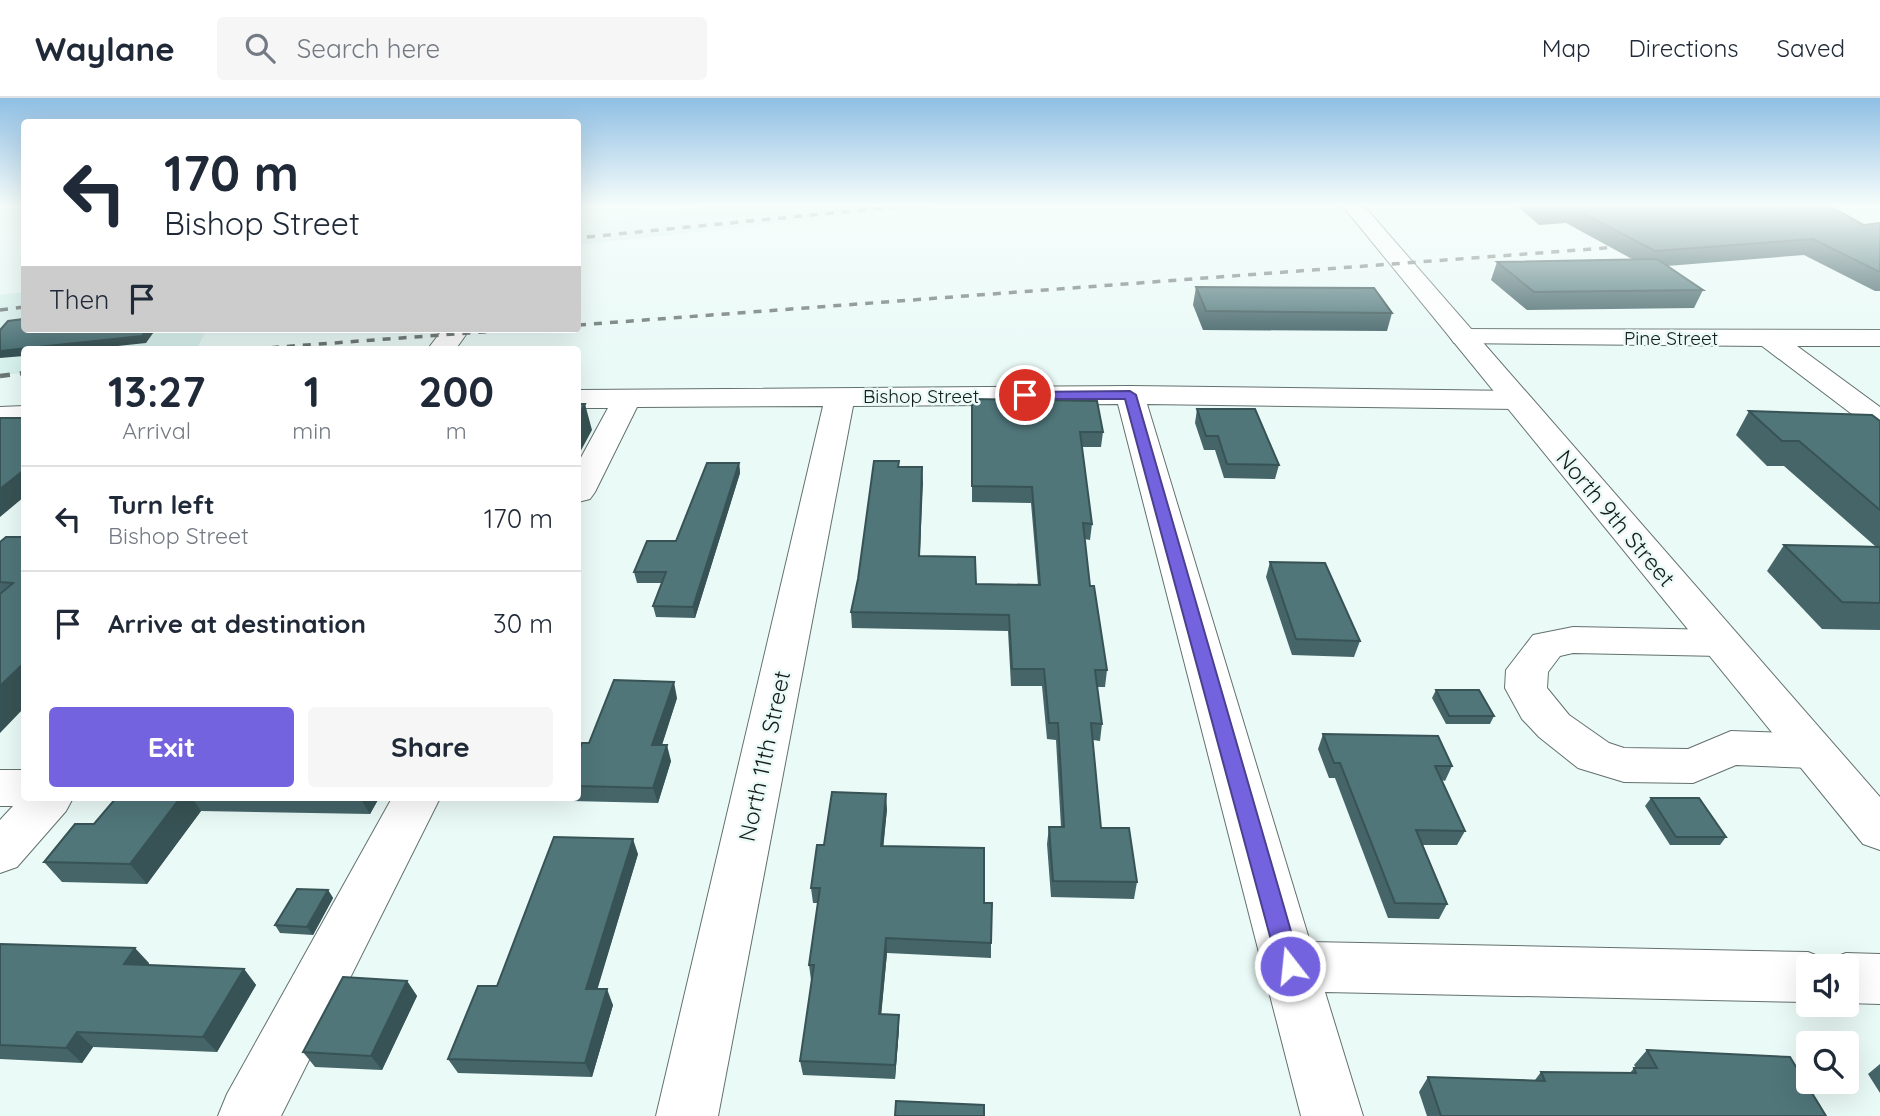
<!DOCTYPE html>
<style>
body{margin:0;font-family:Quicksand,sans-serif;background:#f6f6f7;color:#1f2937;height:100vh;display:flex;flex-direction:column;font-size:26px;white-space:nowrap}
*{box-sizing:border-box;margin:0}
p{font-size:23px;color:#747a83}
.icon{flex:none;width:38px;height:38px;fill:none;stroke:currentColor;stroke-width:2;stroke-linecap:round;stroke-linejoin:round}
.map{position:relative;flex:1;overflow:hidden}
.panel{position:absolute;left:21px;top:248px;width:560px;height:455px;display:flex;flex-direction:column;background:#fff;border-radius:7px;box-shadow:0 7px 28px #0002}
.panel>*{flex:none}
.top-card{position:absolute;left:21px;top:21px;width:560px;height:214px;border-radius:7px;box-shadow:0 7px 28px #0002;background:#fff;color:#1f2937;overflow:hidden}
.controls{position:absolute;left:1796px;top:856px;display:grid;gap:14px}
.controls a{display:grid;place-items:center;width:63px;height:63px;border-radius:7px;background:#fff;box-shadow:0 7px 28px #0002;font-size:35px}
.pin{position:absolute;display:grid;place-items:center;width:60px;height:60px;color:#fff;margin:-30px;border:4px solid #fff;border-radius:50%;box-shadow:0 2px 7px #0007}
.me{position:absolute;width:77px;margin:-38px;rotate:344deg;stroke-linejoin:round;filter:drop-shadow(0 0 5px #0008)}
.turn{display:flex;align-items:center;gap:24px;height:147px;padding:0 28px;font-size:32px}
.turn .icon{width:91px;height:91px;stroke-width:2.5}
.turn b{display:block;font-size:49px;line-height:60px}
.then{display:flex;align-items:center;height:66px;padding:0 28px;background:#0003;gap:14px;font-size:26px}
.eta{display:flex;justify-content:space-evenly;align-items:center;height:119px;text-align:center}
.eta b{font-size:42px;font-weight:700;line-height:49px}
.primary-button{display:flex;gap:14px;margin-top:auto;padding:14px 28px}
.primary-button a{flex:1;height:80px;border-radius:7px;background:#7463de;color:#fff;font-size:28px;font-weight:700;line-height:80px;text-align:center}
.primary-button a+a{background:#f6f6f7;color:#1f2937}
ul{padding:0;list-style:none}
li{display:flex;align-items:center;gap:21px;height:105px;padding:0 28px;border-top:2px solid #e0e1e3}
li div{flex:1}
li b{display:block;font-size:26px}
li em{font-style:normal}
header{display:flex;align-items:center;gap:42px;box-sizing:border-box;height:98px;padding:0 35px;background:#fff;border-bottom:2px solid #e0e1e3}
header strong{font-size:33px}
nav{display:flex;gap:38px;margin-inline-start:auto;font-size:24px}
.search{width:490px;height:63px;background:#f6f6f7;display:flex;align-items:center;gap:18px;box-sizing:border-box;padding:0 24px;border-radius:7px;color:#747a83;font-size:26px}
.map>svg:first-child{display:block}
.built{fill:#d8f2ed}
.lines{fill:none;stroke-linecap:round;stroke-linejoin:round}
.minor-casing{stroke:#63716e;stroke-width:2}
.major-casing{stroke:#63716e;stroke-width:2}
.minor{fill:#fff;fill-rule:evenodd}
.major{fill:#fff;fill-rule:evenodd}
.rail-far1{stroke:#6b7573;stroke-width:3.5;stroke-dasharray:8 8;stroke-linecap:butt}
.rail{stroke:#6b7573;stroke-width:4.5;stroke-dasharray:10 10;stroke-linecap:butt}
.wall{fill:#456569}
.shaded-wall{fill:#385355}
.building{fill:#50767a;stroke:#385355;stroke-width:2}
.route{fill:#7463de;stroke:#4b4090;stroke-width:2}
.labels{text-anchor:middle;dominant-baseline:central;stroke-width:5;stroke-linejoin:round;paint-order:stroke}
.far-street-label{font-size:19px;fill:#161c1b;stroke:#eafaf7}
.street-label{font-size:23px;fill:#161c1b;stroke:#eafaf7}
</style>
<header>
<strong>Waylane</strong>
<div class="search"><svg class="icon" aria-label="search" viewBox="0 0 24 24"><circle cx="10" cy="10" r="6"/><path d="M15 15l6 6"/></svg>Search here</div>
<nav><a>Map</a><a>Directions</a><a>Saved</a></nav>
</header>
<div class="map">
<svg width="1880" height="1018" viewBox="0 0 1880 1018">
<rect width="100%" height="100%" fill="#eafaf7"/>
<!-- built -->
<path class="built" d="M723,107H946L578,147V125Z
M24,194V231H207L196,252H24V275L0,277V197Z"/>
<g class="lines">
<!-- minor casing -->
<g class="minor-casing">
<path id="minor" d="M443,231H470L455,252H427Z
M1463,231L1880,232V248H1797L1880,309V332L1869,329L1762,248L1454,245L1450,239L1454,233Z
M1130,288L1516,293L1526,296L1531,302L1526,308L1516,311L1147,306L1310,844L1808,854L1828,862L1846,855L1880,856V906L1846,905V868H1808V904L1325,894L1363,1018H1301L1118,306L853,308L718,1018H656L823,308L637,309L595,394L590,401L578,404V365L608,310H578V292Z
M24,308V326L0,327V309Z
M1573,529L1721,532L1735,536L1741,545L1735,554L1721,558L1573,555L1560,558L1548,574L1547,590L1569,617L1609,645L1624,650L1688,651L1731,633L1813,636L1829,641L1835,653L1829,665L1813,670L1736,667L1693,685L1624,684L1578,670L1539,639L1522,621L1505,590L1506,572L1533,537Z
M0,672H24V700H73L66,713L17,769L0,775V722L13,708H0Z
M392,700H440L281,1018H218L227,996Z"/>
</g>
<!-- major casing -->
<g class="major-casing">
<path id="major" d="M1342,107H1363L1880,699V752L1863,746Z"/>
</g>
<!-- minor -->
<use href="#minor" class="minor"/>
<!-- major -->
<use href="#major" class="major"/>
<!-- rail-far1 -->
<path class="rail-far1" d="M587,139L912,107
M0,212L24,209
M578,227L1632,148
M239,252L522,231"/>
<!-- rail -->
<path class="rail" d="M239,252L259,251
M0,278L24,275"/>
</g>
<!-- wall -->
<path class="wall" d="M1516,107H1828L1864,127L1880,125V193H1875L1804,157L1667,168L1703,192L1694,210L1527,212L1491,182L1497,164L1632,161L1566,125L1539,127Z
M1196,189L1392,215L1387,233L1203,232L1193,207Z
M972,301L1103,334L1101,349H1082L1092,426L1090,442L1084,441L1090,488L1107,572L1105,589H1097L1102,626L1100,643L1093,642L1101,730L1137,784L1134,801L1051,799L1047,746L1049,729H1061L1056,642L1047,641L1042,588H1011L1008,533L852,530L851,514L899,363V369H922L920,458L976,486L1038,487L1031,405L972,404Z
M1197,311L1279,367L1275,381L1224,380L1215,352H1204L1195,325Z
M1749,313L1880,323V532L1822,531L1767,473L1784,447L1875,448L1784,368H1767L1736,337Z
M739,365L740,375L695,520L656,519L653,508L662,485H637L634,474L676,443Z
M24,439L0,635V444Z
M1270,464L1360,543L1354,559L1292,557L1266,479Z
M1436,592L1494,618L1490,626H1446L1432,600Z
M677,600L662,647L671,663L658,705L571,703L570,700H578V656L589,645Z
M1323,636L1452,668L1445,683L1442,682L1465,733L1457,747H1423L1447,806L1439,821L1388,820L1335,680H1329L1318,651Z
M116,700H379L370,716L201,713L147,786L62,784L44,764L94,726Z
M1651,700L1726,739L1720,747H1670L1645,708Z
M887,711L883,748L984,805L991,845V860L887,855L881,916L899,917V931L895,981L803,977L800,963L812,882H811L809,867L818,805H813L811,790L824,747Z
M638,756L597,891L613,907L592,979L458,975L448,961L497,888Z
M328,792L333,800L313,837L280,835L275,827Z
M0,846L149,865L148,867L244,871L256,887L217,954L93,949L82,965L0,961Z
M407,883L417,898L382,972L315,969L303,954Z
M1647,952L1826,1018H1427L1419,994L1428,979L1535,982L1541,974L1630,975L1634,970H1636L1634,967Z
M1880,966V995L1868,976Z"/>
<!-- shaded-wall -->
<path class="shaded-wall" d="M148,231H156L146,245L80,252H24V258L0,260V253Z
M585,306L592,332L578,358V320Z
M739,365L740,375L695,520L693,509Z
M922,369L923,385L919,474V458Z
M24,372V399L0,419V391Z
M24,565V610L0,635V588Z
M674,584L677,600L657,662L652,647Z
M667,647L671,663L658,705L653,690Z
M886,696L887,711L882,763L881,748Z
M180,700H192L201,713L147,786L130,766Z
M360,700H379L370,716Z
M633,741L638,756L593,906L586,891Z
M328,792L333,800L313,837L307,829Z
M886,840L887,855L880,930L879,916Z
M135,850L149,865L138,881L124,866Z
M244,871L256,887L217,954L203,939Z
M407,883L417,898L382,972L371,958Z
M607,891L613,907L592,979L585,965Z
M899,917V931L895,981V967Z
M77,934L93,949L82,965L66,950Z"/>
<!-- building -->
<path class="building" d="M1540,107H1828L1864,127L1880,125V174L1813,141L1655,153L1573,110L1545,111Z
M1657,161L1703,192L1534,194L1497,164Z
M1196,189L1374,190L1392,215L1206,213Z
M24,221V231H148L142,238L0,253V232L8,223Z
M972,301L1097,303L1103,334H1080L1092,426L1083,425L1090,488H1094L1107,572H1095L1102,626L1091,625L1101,730H1129L1137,784L1053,783L1049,729H1064L1058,625H1049L1044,571H1012L1009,517L851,514L858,481L874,363H899L898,369H922L919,458L975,459L976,486L1040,487L1032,389L972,388Z
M578,306H585L578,320Z
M1197,311H1255L1279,367L1227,366L1218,338H1206Z
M1749,313L1872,317L1880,323V412L1799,343H1782Z
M0,320H24V372L0,391Z
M707,365H739L693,509L653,508L666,474H634L647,443H676Z
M6,439H24V565L0,588V496L13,485L0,484V444Z
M1784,447L1880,449V505L1842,504Z
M1270,464L1325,465L1360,543L1296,541Z
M614,582L674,584L652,647H667L653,690L578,688V656L582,645H589Z
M1436,592H1479L1494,618H1449Z
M1323,636L1438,638L1452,668H1435L1465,733L1416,732L1447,806L1395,805L1340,665H1334Z
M832,694L886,696L881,748L984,750V805H992L991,845L886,840L879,916L899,917L895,967L800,963L814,867H809L820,790H811L817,747H824Z
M116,700H180L130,766L44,764L75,726H94Z
M1651,700H1699L1726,739H1676Z
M554,739L633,741L586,891H607L585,965L448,961L478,888H497Z
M297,791L328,792L307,829L275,827Z
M0,846L135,850L124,866L244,871L203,939L77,934L66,950L0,947Z
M343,879L407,883L371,958L303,954Z
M1647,952L1790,959L1826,1018H1441L1428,979L1545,983L1541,974L1636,975L1634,970H1657Z
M896,1003L984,1007V1018H895Z"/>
<!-- sky -->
<linearGradient id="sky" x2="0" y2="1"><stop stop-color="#8fbfe4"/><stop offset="0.43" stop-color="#f6fdfb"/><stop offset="1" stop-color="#f6fdfb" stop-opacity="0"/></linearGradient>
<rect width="1880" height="249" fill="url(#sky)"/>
<!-- route -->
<path class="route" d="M1130,293L1136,297L1301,868L1298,875L1290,878L1282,875L1278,868L1125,301H1025L1019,297L1025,294Z"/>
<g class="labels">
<!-- far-street labels -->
<g class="far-street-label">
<text x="1671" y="240">Pine Street</text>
<text x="921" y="298">Bishop Street</text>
</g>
<!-- street labels -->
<g class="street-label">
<text transform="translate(1616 420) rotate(50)">North 9th Street</text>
<text transform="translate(764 658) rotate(-78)">North 11th Street</text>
</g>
</g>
</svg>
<div class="controls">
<a><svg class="icon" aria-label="sound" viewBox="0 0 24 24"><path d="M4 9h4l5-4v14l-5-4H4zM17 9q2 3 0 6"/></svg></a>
<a><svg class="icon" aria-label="search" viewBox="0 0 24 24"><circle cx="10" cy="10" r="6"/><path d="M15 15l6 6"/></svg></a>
</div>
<div class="pin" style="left:1025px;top:297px;background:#d93025"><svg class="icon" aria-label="arrive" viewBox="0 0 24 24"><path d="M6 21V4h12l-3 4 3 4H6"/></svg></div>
<svg class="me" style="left:1290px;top:868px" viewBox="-20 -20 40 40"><circle r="17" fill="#7463de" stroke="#fff" stroke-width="3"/><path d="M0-11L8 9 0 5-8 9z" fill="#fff"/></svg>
<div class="top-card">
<div class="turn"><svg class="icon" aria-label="left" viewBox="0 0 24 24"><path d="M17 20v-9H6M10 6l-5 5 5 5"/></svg><div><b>170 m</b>Bishop Street</div></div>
<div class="then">Then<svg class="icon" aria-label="arrive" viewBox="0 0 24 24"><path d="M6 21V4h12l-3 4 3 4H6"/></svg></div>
</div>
<section class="panel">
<div class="eta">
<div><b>13:27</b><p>Arrival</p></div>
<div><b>1</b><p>min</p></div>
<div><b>200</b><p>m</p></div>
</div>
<ul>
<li><svg class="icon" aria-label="left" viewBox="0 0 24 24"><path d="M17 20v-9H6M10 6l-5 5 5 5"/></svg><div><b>Turn left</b><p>Bishop Street</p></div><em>170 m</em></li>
<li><svg class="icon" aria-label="arrive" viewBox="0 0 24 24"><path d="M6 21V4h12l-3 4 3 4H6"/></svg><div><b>Arrive at destination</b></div><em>30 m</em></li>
</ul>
<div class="primary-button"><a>Exit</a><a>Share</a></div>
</section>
</div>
